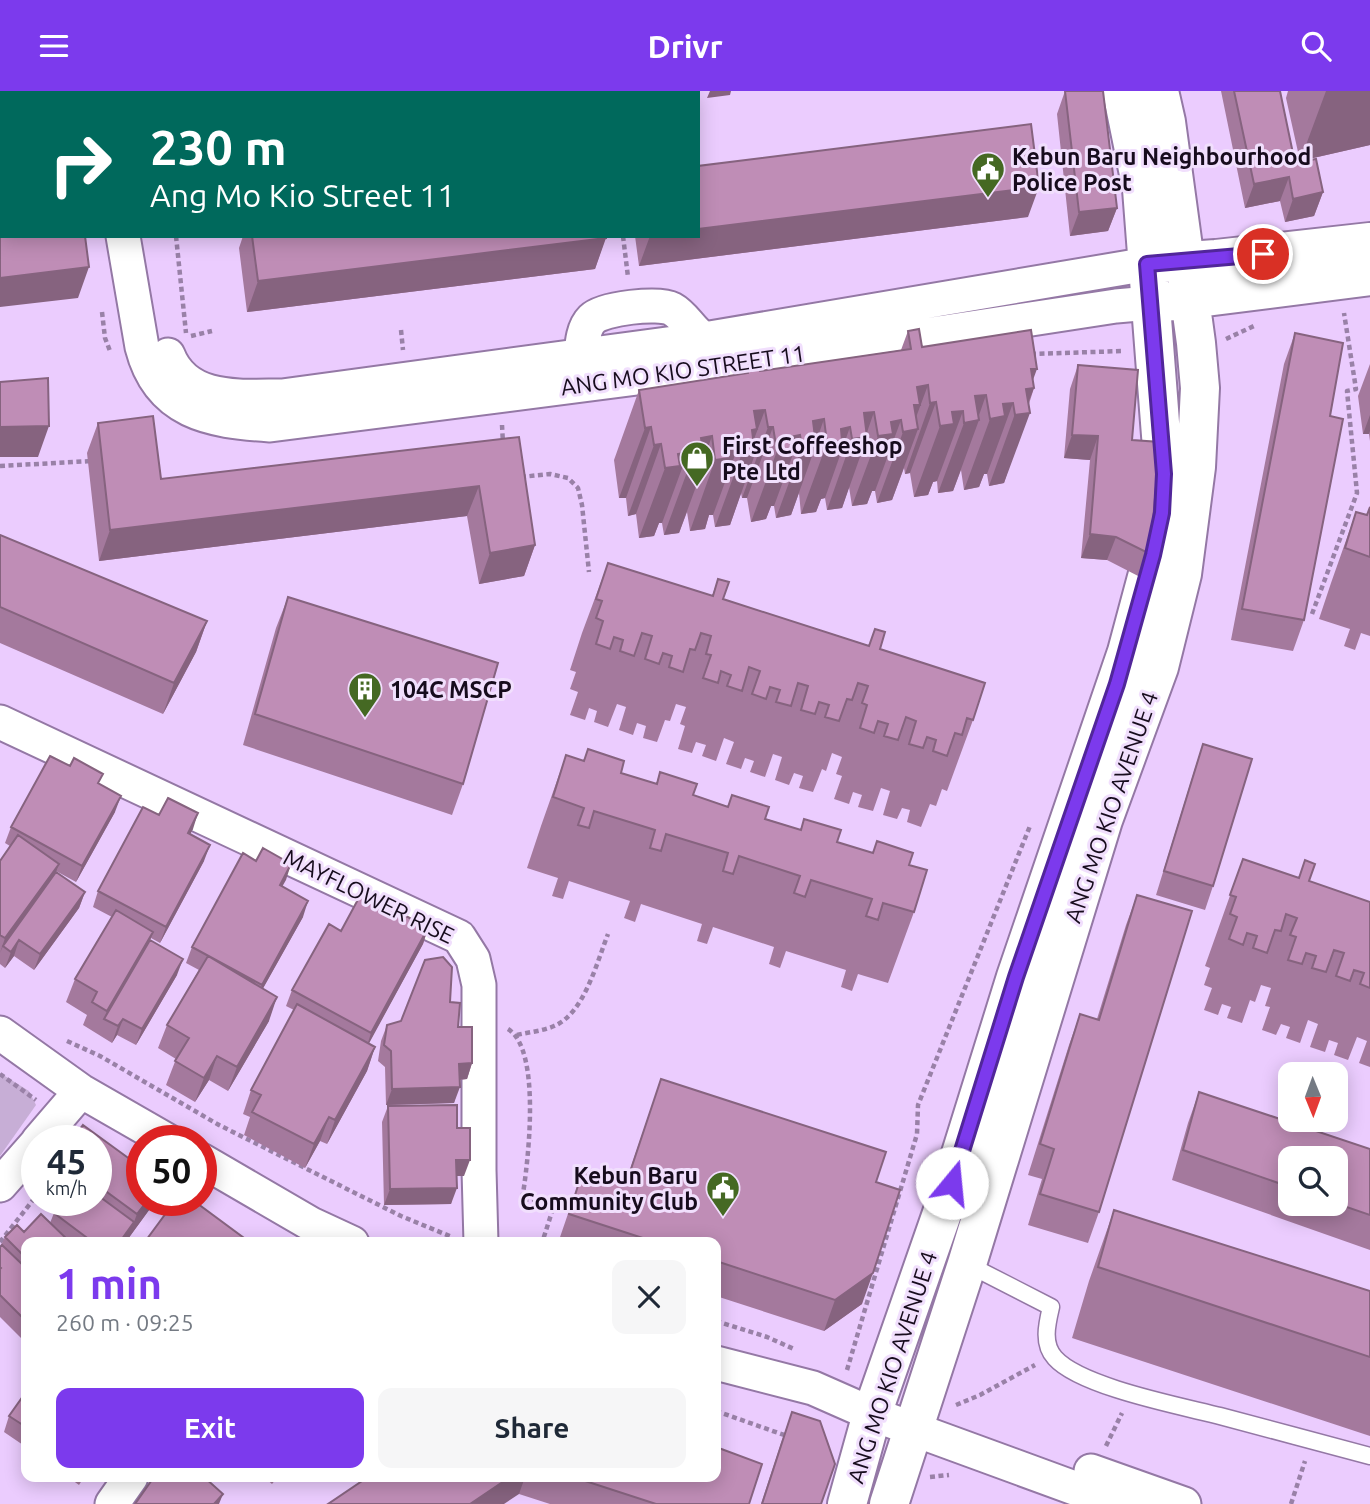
<!DOCTYPE html>
<meta charset="utf-8">
<style>
body{margin:0;font-family:Ubuntu,sans-serif;background:#f6f6f7;color:#1f2937;height:100vh;display:flex;flex-direction:column;font-size:26px;white-space:nowrap}
*{box-sizing:border-box;margin:0}
p{font-size:23px;color:#747a83}
.icon{flex:none;width:38px;height:38px;fill:none;stroke:currentColor;stroke-width:2;stroke-linecap:round;stroke-linejoin:round}
.map{position:relative;flex:1;overflow:hidden}
.sheet{position:absolute;left:21px;top:1146px;width:700px;height:245px;display:flex;flex-direction:column;background:#fff;border-radius:14px;box-shadow:0 4px 18px #0003}
.sheet>*{flex:none}
.banner{position:absolute;left:0px;top:0px;width:700px;height:147px;box-shadow:0 4px 18px #0003;background:#00695c;color:#fff;overflow:hidden}
.needle{width:46px;rotate:179deg}
.buttons{position:absolute;left:1278px;top:971px;display:grid;gap:14px}
.buttons a{display:grid;place-items:center;width:70px;height:70px;border-radius:14px;background:#fff;box-shadow:0 4px 18px #0003;font-size:35px}
.speed{position:absolute;left:21px;top:1034px;display:flex;gap:14px;font-size:35px;font-weight:700;text-align:center}
.speed>*{display:grid;place-content:center;width:91px;height:91px;border-radius:50%;background:#fff;box-shadow:0 4px 18px #0003;line-height:1}
.speed small{font-size:18px;font-weight:400}
.speed .limit{border:10px solid #d22;background:#fff;color:#111}
.pin{position:absolute;display:grid;place-items:center;width:60px;height:60px;color:#fff;margin:-30px;border:4px solid #fff;border-radius:50%;box-shadow:0 2px 7px #0007}
.me{position:absolute;width:77px;margin:-38px;rotate:17deg;stroke-linejoin:round;filter:drop-shadow(0 0 5px #0008)}
.turn{display:flex;align-items:center;gap:24px;height:147px;padding:0 35px;font-size:32px}
.turn .icon{width:91px;height:91px;stroke-width:2.5}
.turn b{display:block;font-size:49px;line-height:60px}
.round{display:grid;place-items:center;flex:none;width:74px;height:74px;border-radius:14px;background:#f6f6f7}
.overview{display:flex;align-items:center;justify-content:space-between;height:119px;padding:0 35px}
h1{font-size:42px;font-weight:700;line-height:52px;color:#7c3aed}
.action{display:flex;gap:14px;margin-top:auto;padding:14px 35px}
.action a{flex:1;height:80px;border-radius:14px;background:#7c3aed;color:#fff;font-size:28px;font-weight:700;line-height:80px;text-align:center}
.action a+a{background:#f6f6f7;color:#1f2937}
header{display:flex;justify-content:space-between;align-items:center;height:91px;padding:0 35px;background:#7c3aed;color:#fff;font-size:32px;font-weight:700}
.map>svg:first-child{display:block}
.green{fill:#c7aed6}
.lines{fill:none;stroke-linecap:round;stroke-linejoin:round}
.lane-casing{stroke:#9478a5;stroke-width:19}
.street-casing{stroke:#9478a5;stroke-width:37}
.secondary-casing{stroke:#9478a5;stroke-width:42}
.path{stroke:#9981a7;stroke-width:4.5;stroke-dasharray:5 3.5;stroke-linecap:butt}
.lane{stroke:#fff;stroke-width:16}
.street{stroke:#fff;stroke-width:33}
.secondary{stroke:#fff;stroke-width:38}
.wall{fill:#a4799d;fill-rule:evenodd}
.shaded-wall{fill:#86637f}
.building{fill:#bf8db6;stroke:#86637f;stroke-width:2}
.route-casing{stroke:#51269a;stroke-width:18}
.route{stroke:#7c3aed;stroke-width:12}
.labels{text-anchor:middle;dominant-baseline:central;stroke-width:6;stroke-linejoin:round;paint-order:stroke}
.poi-label{font-size:23px;font-weight:bold;fill:#170c1d;stroke:#f1dffd;text-anchor:start}
.street-label{font-size:23px;fill:#170c1d;stroke:#f1dffd}
</style>
<header><svg class="icon" aria-label="menu" viewBox="0 0 24 24"><path d="M4 6h16M4 12h16M4 18h16"/></svg>Drivr<svg class="icon" aria-label="search" viewBox="0 0 24 24"><circle cx="10" cy="10" r="6"/><path d="M15 15l6 6"/></svg></header>
<div class="map">
<svg width="1370" height="1413" viewBox="0 0 1370 1413">
<rect width="100%" height="100%" fill="#ebccfe"/>
<!-- green -->
<path class="green" d="M0,982L29,1000L36,1014L0,1065Z"/>
<g class="lines">
<!-- lane casing -->
<g class="lane-casing">
<path id="lane" d="M967,1173L1051,1216C1047,1233 1042,1253 1055,1267C1081,1296 1181,1315 1220,1325C1270,1338 1320,1352 1370,1365"/>
</g>
<!-- street casing -->
<g class="street-casing">
<path id="street" d="M113,0V2
M123,145L142,256C159,322 209,330 270,334L676,282L1116,215L1150,212
M168,264C186,311 240,305 282,305L704,248L1148,173
M581,264C582,252 583,237 592,228C603,217 659,211 672,218C685,225 691,240 704,248
M0,631L459,846L473,868L479,894V1079L481,1152
M0,942L81,1000L168,1050
M38,1050L81,1000
M201,1069L311,1133L352,1152
M0,1094L37,1052
M716,1272L813,1297L872,1323L1118,1413
M1091,1380L1184,1413
M112,1413L131,1386"/>
</g>
<!-- secondary casing -->
<g class="secondary-casing">
<path id="secondary" d="M1160,172L1216,168L1370,151
M1166,211L1370,185
M847,1413L872,1323L946,1111L1016,886L1127,561L1153,464L1162,422L1164,383L1142,98L1122,0
M889,1413L967,1173L1103,729L1159,576L1182,483L1196,376L1200,297L1196,252L1166,31L1159,0"/>
</g>
<!-- path -->
<path class="path" d="M78,0L79,2
M162,0V2
M583,0L584,2
M176,145L186,242
M623,145L628,186
M102,221L105,247L110,260
M401,239L403,259
M191,245L212,240
M1226,248L1256,234
M1031,263L1124,260
M502,334L503,353
M0,375L92,370
M521,386L550,383L568,387L578,397L582,414L589,481
M1312,523L1357,402L1347,300L1356,298L1344,222
M508,938C542,959 528,1073 522,1109L556,1108L542,1152
M517,944C529,941 543,940 554,935C584,923 597,871 608,843
M67,950L100,965L219,1034L401,1125L452,1146
M0,983L36,1009
M0,1151L37,1104
M716,1230L767,1246L794,1258
M847,1279L917,1043L918,1014L1030,735
M956,1314L980,1304L1035,1274
M716,1320L787,1345
M1106,1355L1122,1322
M930,1386L949,1384
M1291,1413L1305,1370"/>
<!-- lane -->
<use href="#lane" class="lane"/>
<!-- street -->
<use href="#street" class="street"/>
<!-- secondary -->
<use href="#secondary" class="secondary"/>
</g>
<!-- wall -->
<path class="wall" d="M1065,0L1117,117L1108,140L1070,145L1057,23Z
M1221,0H1280L1295,72L1323,101L1314,125L1285,131L1280,110L1245,117Z
M1288,0H1370V54L1300,70L1286,7Z
M1028,126L639,175L635,145H698Z
M243,145H606L595,178L247,221L239,157Z
M908,240L922,256L1033,290L1034,297L1004,392L989,395L987,383H984L979,396L964,399L961,379L953,400L938,402L937,390L933,391L928,404L914,406L910,382L905,383L904,377L892,409L877,412L875,400H872L867,413L852,415L849,396L842,417L827,419L825,407L821,408L816,421L801,423L799,402L791,424L776,427L774,415H771L766,428L751,431L747,407H742L741,402L730,434L715,436L713,424H709L705,438L690,440L687,421L679,442L664,444L662,432H659L654,445L639,447L636,423L628,425L626,407H619L614,369L639,299L739,283L746,264L760,280L901,259Z
M1295,242L1330,325L1304,529L1293,560L1231,549L1284,273Z
M1370,273V350L1369,343H1363L1358,305Z
M1078,274L1132,349L1150,463L1142,487L1107,469L1081,467L1090,369L1064,367L1070,298Z
M98,332L161,388L519,346L535,454L524,485L479,493L467,425L99,470L87,362Z
M1370,415V545L1361,542L1355,559L1344,555L1350,538L1319,528L1331,492L1356,421L1367,424Z
M0,444L207,530L196,561L163,623L0,552Z
M608,472L712,505L718,488L723,508L880,558L973,629L947,700L942,698L936,715L930,713L921,736L907,731L910,719L902,717L897,728L883,724L890,700L881,697L873,720L858,716L862,704L853,701L849,713L834,708L842,685L836,683L842,666L832,662L826,680L822,678L813,701L799,697L803,685L794,682L789,694L775,689L782,666L773,663L765,686L750,681L754,670L745,667L741,678L726,673L734,651L724,647L716,670L702,665L706,654L696,651L692,662L678,658L685,635L680,633L686,616L676,613L670,630L665,629L657,651L643,647L646,635L637,632L633,644L619,639L626,616L617,613L608,636L594,631L597,620L589,617L585,629L570,624L578,601L570,598L576,581L570,579L582,542Z
M288,506L463,693L452,724L243,654L276,537Z
M1203,653L1213,795L1205,819L1156,804L1195,677Z
M566,664L656,693L660,681L693,704L909,774L914,821L888,892L858,883L852,900L841,896L846,879L786,860L780,877L769,873L774,856L713,836L707,853L697,850L702,833L641,813L635,831L624,827L630,810L569,790L563,808L552,805L558,787L527,777L541,735Z
M100,693L115,721L76,791L56,780V781L85,801L79,817L34,879L14,865L5,877L0,873V770L10,755L5,752L11,736Z
M159,724L193,738L190,743L204,770L160,852L151,847L150,849L177,884L136,954L117,944L112,952L83,934L87,924L66,911L75,888L112,826L93,816L98,800Z
M1243,768L1370,811V976L1359,972L1367,950L1357,946L1348,969L1334,964L1338,952L1329,949L1325,961L1310,956L1318,933L1308,929L1300,952L1286,947L1290,936L1281,933L1276,944L1262,939L1270,916L1265,915L1271,897L1261,894L1255,911L1250,909L1242,932L1227,927L1231,916L1222,913L1218,924L1204,919L1212,897L1204,894L1210,877L1205,875Z
M291,773L282,795L303,826L263,897L269,930L228,1000L209,989L195,1011L166,994L176,968L158,957L167,934L199,879L186,872L192,856Z
M1137,804L1099,1121L1088,1152L1028,1134L1042,1088L1028,1084L1069,954L1080,923L1097,928L1126,834Z
M428,837L423,853L368,953L375,956L367,980L327,1053L320,1050L305,1077L244,1044L250,1026L243,1023L251,999L294,919L286,915L292,899L341,840Z
M450,911L472,972L467,988L460,989L454,1012L386,1014L385,976L378,970L381,950L387,934L401,930Z
M661,988L876,1091L862,1213L824,1240L716,1205V1152H558L583,1079L625,1093Z
M1199,1001L1370,1058V1159L1172,1089L1188,1032ZM1290,1068H1335V1113H1290Z
M388,1015L457,1037L464,1085H457L451,1113L384,1114L382,1031Z
M96,1050L142,1110H154L152,1115L125,1152H26V1252L0,1226V1156L5,1146L50,1132L54,1122L59,1115L52,1110H96Z
M1114,1119L1370,1200V1345L1072,1247L1089,1190Z
M26,1301V1356L4,1341L9,1325Z
M792,1321L821,1413H761L781,1352Z
M68,1386H84L79,1394Z
M264,1386H278L272,1393Z
M368,1386H716L749,1413H550L519,1403Z"/>
<!-- shaded-wall -->
<path class="shaded-wall" d="M601,0H619L600,2Z
M710,0H731L730,4L707,7Z
M1326,0H1370V54L1300,70Z
M0,14H2V43H0Z
M1289,86L1280,110L1245,117L1254,93Z
M1039,96L1028,126L639,175L650,145H698V138Z
M1323,101L1314,125L1285,131L1293,108Z
M1117,117L1108,140L1070,145L1079,121Z
M606,147L595,178L247,221L258,190Z
M89,176L78,207L0,216V187Z
M1031,278H1037L1030,297H1034L1024,323L1030,322L1004,392L989,395Z
M928,294L911,340L918,338L892,409L877,412L903,341L917,296Z
M986,304L977,330L979,329L953,400L938,402L964,332L975,305Z
M936,311L910,382L905,383L930,312Z
M1013,312L987,383H984L979,396L964,399L990,328L1003,313Z
M765,319L748,364L755,363L730,434L715,436L741,365L754,320Z
M963,320L937,390L933,391L928,404L914,406L940,335L952,321Z
M874,321L865,347L867,346L842,417L827,419L852,348L864,322Z
M1370,324V340L1369,343H1363Z
M824,328L815,354H816L791,424L776,427L802,356L813,330Z
M901,329L875,400H872L867,413L852,415L878,345L891,331Z
M49,335L38,366H0V336Z
M651,336L626,407H619L645,337Z
M768,336H773L747,407H742Z
M850,336L825,407L821,408L816,421L801,423L827,352L841,338Z
M800,344L774,415H771L766,428L751,431L777,360L790,346Z
M1072,344L1098,345L1090,369L1064,367Z
M712,345L703,371H705L679,442L664,444L690,373L701,347Z
M661,353L636,423L628,425L654,354Z
M739,353L713,424H709L705,438L690,440L715,369L729,355Z
M688,361L662,432H659L654,445L639,447L665,377L678,363Z
M479,395L467,425L99,470L110,439Z
M1090,443L1116,446L1107,469L1081,467Z
M535,454L524,485L479,493L490,462Z
M207,530L196,561L163,623L174,592Z
M121,705L115,721L76,791L82,775Z
M198,722L193,738L182,758L188,742Z
M210,754L204,770L160,852L166,836Z
M59,773L50,797L3,855L0,862L5,847Z
M291,773L286,789L274,810L280,794Z
M85,801L79,817L34,879L40,863Z
M308,810L303,826L256,910L262,894Z
M428,837L423,853L366,958L371,942Z
M153,841L144,865L104,928L107,920Z
M19,849L14,865L5,877L11,861Z
M183,868L177,884L136,954L142,938Z
M277,906L269,930L228,1000L237,976Z
M123,928L117,944L112,952L118,935Z
M375,956L367,980L327,1053L335,1029Z
M217,965L209,989L195,1011L204,987Z
M472,972L467,988L453,989L459,973Z
M460,996L454,1012L386,1014L392,998Z
M329,1026L320,1050L305,1077L314,1053Z
M456,1069H470L464,1085H450Z
M457,1097L451,1113L384,1114L390,1098Z
M147,1110H154L152,1115L125,1152H119L134,1131L137,1123Z
M873,1182L862,1213L824,1240L835,1209Z
M510,1386H525L519,1403L504,1413H470Z
M223,1403L219,1413H214Z"/>
<!-- building -->
<path class="building" d="M0,0H73L74,2H2V14H0Z
M1065,0H1103L1117,117L1079,121Z
M1234,0H1280L1295,72L1316,68L1323,101L1293,108L1289,86L1254,93Z
M1031,33L1039,96L698,138V75Z
M0,122H2V145H85L89,176L0,187Z
M252,145H606V147L258,190Z
M919,238L922,256L1031,239L1037,278H1031L1034,297L1026,298L1030,322L1015,324L1013,312L1003,313L1005,325L990,328L986,304L975,305L979,329L964,332L963,320L952,321L954,333L940,335L936,311L930,312L928,294L917,296L920,314H914L918,338L903,341L901,329L891,331L893,343L878,345L874,321L864,322L867,346L852,348L850,336L841,338L842,350L827,352L824,328L813,330L816,354L802,356L800,344L790,346L792,357L777,360L773,336H768L765,319L754,320L757,338L752,339L755,363L741,365L739,353L729,355L730,367L715,369L712,345L701,347L705,371L690,373L688,361L678,363L680,375L665,377L661,353L654,354L651,336L645,337L639,299L748,282L746,264L756,262L760,280L911,258L908,240Z
M1295,242L1343,252L1330,325L1343,328L1304,529L1242,518Z
M1078,274L1138,279L1132,349L1160,351L1150,463L1116,446L1090,443L1098,345L1072,344Z
M48,287L49,335L0,336V291Z
M153,325L161,388L519,346L535,454L490,462L479,395L110,439L98,332Z
M1370,416V466L1345,457L1356,421L1367,424Z
M0,444L207,530L174,592L0,516Z
M608,472L713,505L718,488L729,491L723,508L869,555L875,538L885,541L880,558L985,592L973,629L967,627L962,644L955,642L947,665L933,660L936,649L927,646L923,657L909,653L916,630L906,626L898,649L884,645L888,633L878,630L874,642L860,637L867,614L862,612L868,595L858,592L852,609L847,608L839,630L825,626L829,614L819,611L815,623L801,619L808,595L798,592L791,615L776,611L780,599L770,596L766,608L752,603L760,580L749,576L742,600L727,595L731,584L721,580L718,592L703,587L711,564L706,563L711,545L701,542L695,559L690,558L683,581L669,576L672,565L663,562L659,573L645,568L652,545L642,542L634,565L620,560L623,549L614,546L610,558L596,553L603,530L596,527L602,510L596,508Z
M288,506L498,572L463,693L255,623Z
M1203,653L1252,668L1213,795L1164,780Z
M588,658L624,670L621,682L657,693L660,681L697,693L693,704L728,716L732,704L769,716L765,728L801,739L804,728L841,739L837,751L873,762L877,750L913,762L909,774L927,779L914,821L883,812L878,829L866,825L872,808L811,789L805,806L794,802L800,785L739,765L733,783L723,780L728,762L666,743L661,760L650,757L655,739L594,720L589,737L578,734L584,717L553,706L566,664L584,670Z
M50,665L70,675L74,667L103,683L98,692L121,705L82,775L11,736Z
M168,707L198,722L188,742L210,754L166,836L98,800L143,716L159,724Z
M18,744L59,773L5,847L0,844V770Z
M263,757L291,773L280,794L308,810L262,894L192,856L243,762L256,770Z
M1243,768L1299,787L1305,769L1315,773L1309,790L1370,811V897L1360,893L1364,882L1354,879L1350,890L1336,885L1344,862L1334,859L1326,881L1312,877L1316,865L1306,862L1302,873L1288,869L1296,846L1290,844L1297,827L1286,823L1281,840L1275,839L1267,862L1253,857L1257,845L1247,842L1243,854L1229,848L1237,826L1230,823L1236,806L1230,804Z
M56,781L85,801L40,863L19,849L11,861L3,855Z
M362,801L428,837L371,942L292,899L329,833L341,840Z
M1137,804L1192,820L1099,1121L1040,1103L1054,1058L1040,1053L1080,923L1099,929Z
M116,819L153,841L107,920L92,911L97,901L75,888Z
M150,849L183,868L142,938L123,928L118,935L104,928Z
M208,865L277,906L237,976L217,965L204,987L175,970L189,947L167,934Z
M443,866L452,876L450,911L460,912L458,936H472V972L459,973L460,996L392,998L391,960L384,954L387,934L401,930L425,869Z
M297,913L375,956L335,1029L329,1026L314,1053L252,1021L261,1004L251,999Z
M661,988L886,1061L876,1091L900,1099L873,1182L835,1209L716,1170V1152H658L569,1123L583,1079L626,1093Z
M1199,1001L1370,1058V1124L1335,1112V1068H1290V1096L1183,1059Z
M457,1014V1037H470V1069H456L457,1097L390,1098L388,1015Z
M83,1034L142,1077V1110H147L137,1123L96,1093V1050H71Z
M96,1103L134,1131L119,1152H94L54,1122L63,1110H96Z
M175,1110H194L244,1147L240,1152H144Z
M1114,1119L1370,1200V1266L1098,1176Z
M41,1123L71,1152H26V1167L5,1146L17,1134L24,1141Z
M2,1154L26,1177V1230L0,1204V1178L1,1177L0,1176V1156Z
M26,1301V1336L9,1325Z
M792,1321L820,1330L835,1373L821,1413H762Z
M716,1356L762,1373L749,1413H656L573,1386H716Z
M154,1386H204L223,1403L214,1413H135Z
M368,1386H510L470,1413H328Z"/>
<g class="lines">
<!-- route casing -->
<g class="route-casing">
<path id="route" d="M952,1092L1016,886L1117,593L1153,464L1162,422L1164,383L1147,173L1263,163"/>
</g>
<!-- route -->
<use href="#route" class="route"/>
</g>
<!-- icons -->
<defs>
<g id="civic-pin" transform="scale(1.75)"><path d="M0 17L-7.5 6A9.5 9.5 0 1 1 7.5 6Z" fill="#456923" stroke="#f1dffd"/><path d="M-.6-6.5H3V-4.5H.6V-3L4-1V1h2V6H-6V1h2V-1L-.6-3ZM-1.2 2.5V6h2.4V2.5Z" fill="#fff"/></g>
<g id="shop-pin" transform="scale(1.75)"><path d="M0 17L-7.5 6A9.5 9.5 0 1 1 7.5 6Z" fill="#456923" stroke="#f1dffd"/><path d="M-5-2.5h2.3a2.7 3.5 0 0 1 5.4 0H5L5.5 6h-11ZM-1.5-2.5h3a1.5 2.3 0 0 0-3 0Z" fill="#fff"/></g>
<g id="building-pin" transform="scale(1.75)"><path d="M0 17L-7.5 6A9.5 9.5 0 1 1 7.5 6Z" fill="#456923" stroke="#f1dffd"/><path d="M-4-6H4V6H1V3H-1V6H-4ZM-2.5-4.3h1.7v1.8h-1.7ZM.8-4.3h1.7v1.8H.8ZM-2.5-1h1.7V.8h-1.7ZM.8-1h1.7V.8H.8Z" fill="#fff"/></g>
</defs>
<g fill-rule="evenodd">
<use href="#civic-pin" x="988" y="78"/>
<use href="#shop-pin" x="697" y="367"/>
<use href="#building-pin" x="365" y="598"/>
<use href="#civic-pin" x="723" y="1097"/>
</g>
<g class="labels">
<!-- poi labels -->
<g class="poi-label">
<text x="1012" y="65">Kebun Baru Neighbourhood<tspan x="1012" dy="26">Police Post</tspan></text>
<text x="722" y="354">First Coffeeshop<tspan x="722" dy="26">Pte Ltd</tspan></text>
<text x="390" y="598">104C MSCP</text>
<text x="698" y="1084" text-anchor="end">Kebun Baru<tspan x="698" dy="26">Community Club</tspan></text>
</g>
<!-- street labels -->
<g class="street-label">
<text transform="translate(683 279) rotate(-8)">ANG MO KIO STREET 11</text>
<text transform="translate(1111 716) rotate(-71)">ANG MO KIO AVENUE 4</text>
<text transform="translate(369 805) rotate(26)">MAYFLOWER RISE</text>
<text transform="translate(892 1276) rotate(-72)">ANG MO KIO AVENUE 4</text>
</g>
</g>
</svg>
<div class="buttons">
<a><svg class="needle" viewBox="-14 -14 28 28"><path d="M0-13l5 13h-10z" fill="#e53935"/><path d="M0 13l5-13h-10z" fill="#747a83"/></svg></a>
<a><svg class="icon" aria-label="search" viewBox="0 0 24 24"><circle cx="10" cy="10" r="6"/><path d="M15 15l6 6"/></svg></a>
</div>
<div class="speed"><div>45<small>km/h</small></div><div class="limit">50</div></div>
<div class="pin" style="left:1263px;top:163px;background:#d93025"><svg class="icon" aria-label="arrive" viewBox="0 0 24 24"><path d="M6 21V4h12l-3 4 3 4H6"/></svg></div>
<svg class="me" style="left:952px;top:1092px" viewBox="-20 -20 40 40"><circle r="19" fill="#fff"/><path d="M0-13L10 11 0 6-10 11z" fill="#7c3aed"/></svg>
<div class="banner">
<div class="turn"><svg class="icon" aria-label="right" viewBox="0 0 24 24"><path d="M7 20v-9h11M14 6l5 5-5 5"/></svg><div><b>230 m</b>Ang Mo Kio Street 11</div></div>
</div>
<section class="sheet">
<div class="overview"><div><h1>1 min</h1><p>260 m · 09:25</p></div><a class="round"><svg class="icon" aria-label="close" viewBox="0 0 24 24"><path d="M6 6l12 12M18 6L6 18"/></svg></a></div>
<div class="action"><a>Exit</a><a>Share</a></div>
</section>
</div>
